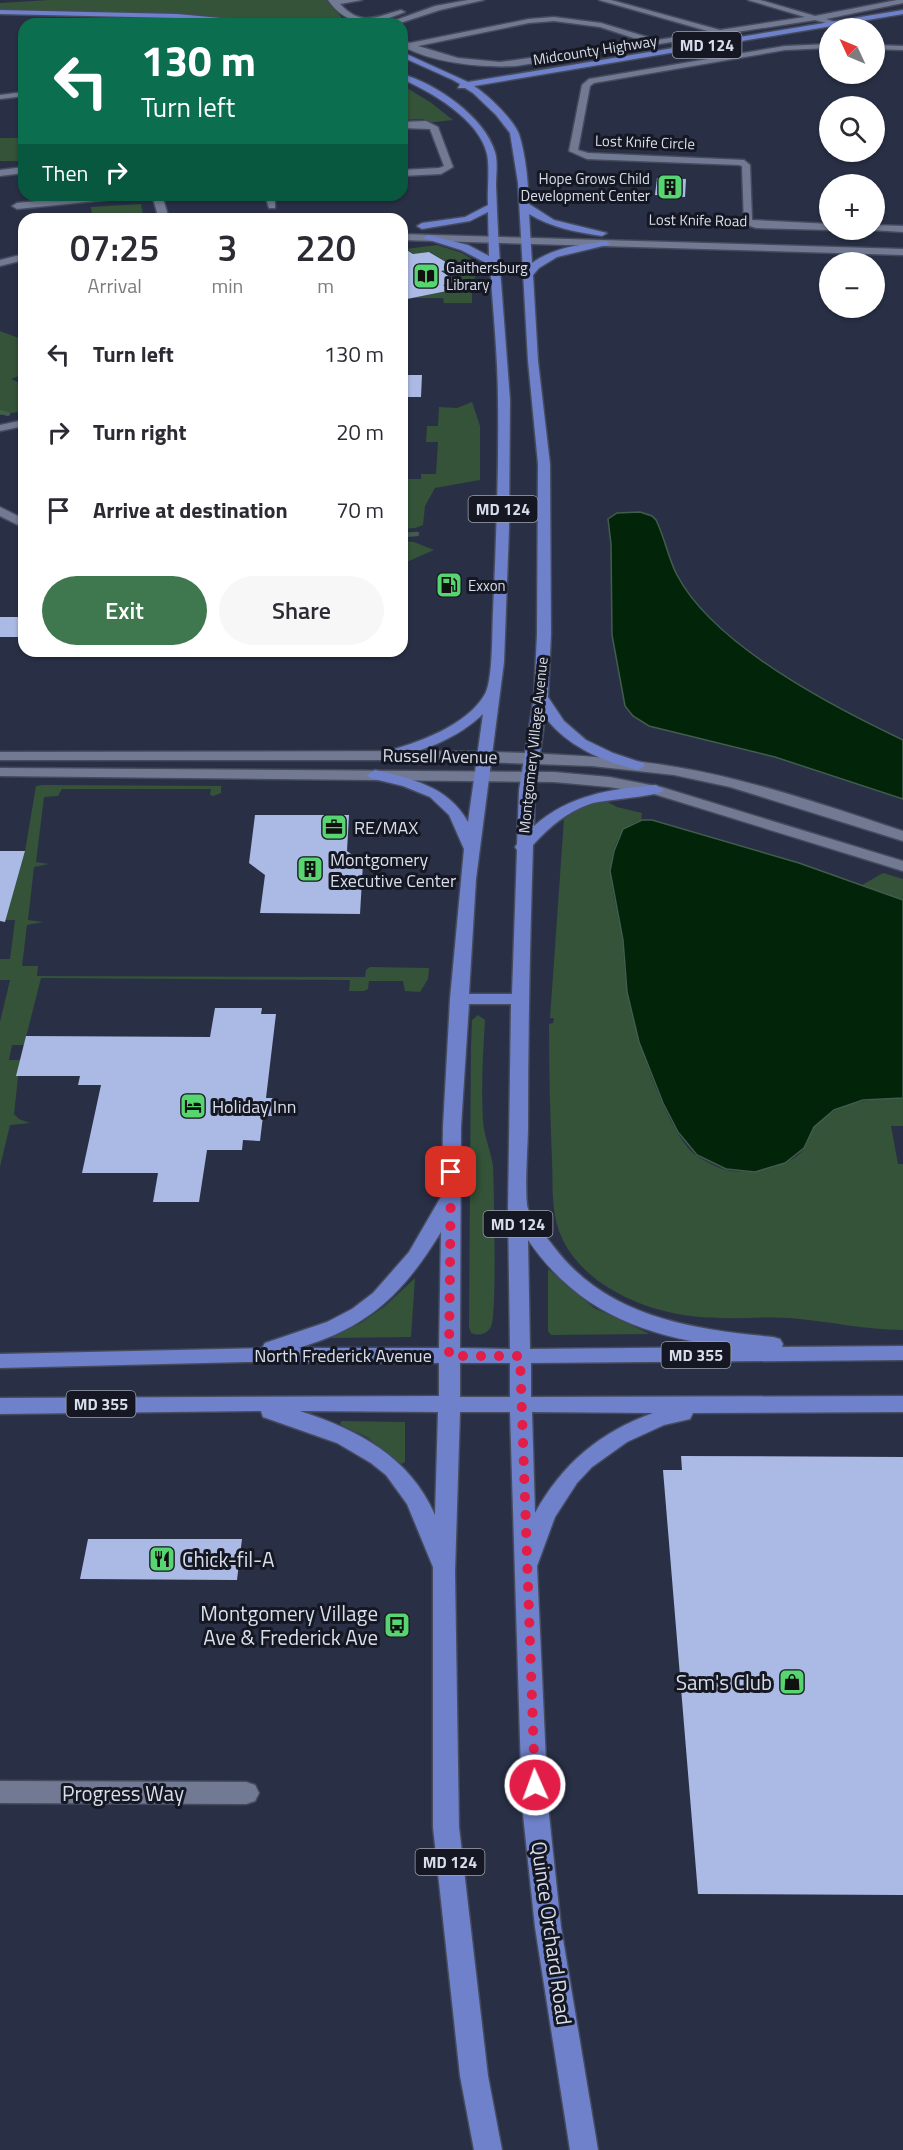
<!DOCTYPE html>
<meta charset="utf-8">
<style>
body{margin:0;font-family:"Titillium Web",sans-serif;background:#f7f7f7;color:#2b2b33;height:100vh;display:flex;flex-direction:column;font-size:22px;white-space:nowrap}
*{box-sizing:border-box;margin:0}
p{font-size:20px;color:#7c7c81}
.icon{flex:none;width:33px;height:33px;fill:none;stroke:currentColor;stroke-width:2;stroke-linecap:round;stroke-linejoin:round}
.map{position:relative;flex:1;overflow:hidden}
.details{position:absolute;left:18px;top:213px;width:390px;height:444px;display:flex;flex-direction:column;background:#fff;border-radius:18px;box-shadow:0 2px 4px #0004}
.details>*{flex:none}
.hud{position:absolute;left:18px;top:18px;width:390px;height:183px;border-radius:18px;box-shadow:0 2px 4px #0004;background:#0b6e4f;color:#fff;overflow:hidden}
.needle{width:39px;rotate:314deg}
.controls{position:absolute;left:819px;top:18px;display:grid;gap:12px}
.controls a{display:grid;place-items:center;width:66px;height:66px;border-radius:50%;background:#fff;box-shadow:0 2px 4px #0004;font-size:30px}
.pin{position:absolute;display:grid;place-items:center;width:51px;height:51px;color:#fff;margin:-26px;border-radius:12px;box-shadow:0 3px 9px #0006}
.me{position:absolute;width:66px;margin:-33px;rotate:358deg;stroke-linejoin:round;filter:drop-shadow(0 0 4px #0008)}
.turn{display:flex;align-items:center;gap:21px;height:126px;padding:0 24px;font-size:27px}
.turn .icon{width:78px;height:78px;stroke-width:2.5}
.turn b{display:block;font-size:42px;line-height:51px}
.then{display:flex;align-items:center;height:57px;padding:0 24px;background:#0003;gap:12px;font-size:22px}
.eta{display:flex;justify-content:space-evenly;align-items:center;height:102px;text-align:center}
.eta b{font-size:36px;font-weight:600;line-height:42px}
.button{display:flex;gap:12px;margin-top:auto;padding:12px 24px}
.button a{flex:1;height:69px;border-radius:36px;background:#3f774e;color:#fff;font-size:24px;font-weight:600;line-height:69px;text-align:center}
.button a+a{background:#f7f7f7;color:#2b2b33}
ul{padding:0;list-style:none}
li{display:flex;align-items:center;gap:18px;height:78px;padding:0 24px}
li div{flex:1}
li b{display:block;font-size:22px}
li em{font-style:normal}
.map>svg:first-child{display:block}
.green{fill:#345338}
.water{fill:#02250a;stroke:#425c4e;stroke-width:1.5}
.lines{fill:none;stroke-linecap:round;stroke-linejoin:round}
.stream-far1{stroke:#425c4e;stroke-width:4}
.stream{stroke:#425c4e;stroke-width:4.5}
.building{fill:#abb9e5}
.minor-casing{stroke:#454b5d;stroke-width:3}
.major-casing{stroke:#454b5d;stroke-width:3}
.minor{fill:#727a93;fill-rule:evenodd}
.major{fill:#6e81ca;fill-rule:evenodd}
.route{stroke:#e11d48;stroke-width:10;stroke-dasharray:0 18}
.labels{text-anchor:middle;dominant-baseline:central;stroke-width:6;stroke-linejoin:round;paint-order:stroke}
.far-street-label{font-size:15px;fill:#d8ddeb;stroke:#151822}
.far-poi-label{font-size:15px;fill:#d8ddeb;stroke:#151822;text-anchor:start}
.shield{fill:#151822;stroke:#9ea2af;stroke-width:1.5}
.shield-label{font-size:16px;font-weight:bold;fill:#d8ddeb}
.street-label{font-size:18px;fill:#d8ddeb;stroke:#151822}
.poi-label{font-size:18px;fill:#d8ddeb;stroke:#151822;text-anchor:start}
.near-poi-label{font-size:21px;fill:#d8ddeb;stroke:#151822;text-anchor:end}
.near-street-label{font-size:21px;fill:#d8ddeb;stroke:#151822}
</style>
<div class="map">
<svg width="903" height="2150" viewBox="0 0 903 2150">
<rect width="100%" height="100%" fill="#293046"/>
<!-- green -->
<path class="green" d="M49,0H326L345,21C309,33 239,18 199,15C132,11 66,11 0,11V3Z
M402,85L430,102L453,120L426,123L424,119L402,120Z
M0,138H24V161H0Z
M141,204L144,219H93L91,207Z
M437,245L462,253L476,262L477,269L472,288L446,284L459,281L442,271L456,268L430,252L414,254L406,249Z
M449,287L472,289V303H444L443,298H411L452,290Z
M0,331L24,340V374L11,379L24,385V411L0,415Z
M472,402L480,426V480L435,488L425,506L423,525L415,528L402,529V479H421V474H436L438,442H426L427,426H438L439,407L457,408Z
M402,541L414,542L434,550L402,564Z
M43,785L221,786V793L213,796L210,795L211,789H62L58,796L44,797L36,862L49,864L34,867L28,920L43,922L27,925L22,966H38L37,976L365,977L366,970L370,967L429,968L428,979L420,992L405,991L403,981H369L368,989L364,991H349L350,980L41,978L24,1045H12L9,1060H20L14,1114L19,1119L30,1123L10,1125L0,1167V1022L10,980H0V959H10L15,920H5L25,851L36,786Z
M604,800L617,807L642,813L641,820C625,825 618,835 613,852C606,879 618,910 622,937C624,955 624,973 627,991C632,1028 667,1135 697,1156C705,1161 718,1168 726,1170C748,1175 793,1168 805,1147C809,1141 810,1132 815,1126C835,1103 874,1097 903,1098V1126H891L898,1164H903V1330C865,1330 828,1321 790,1318C760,1316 730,1320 700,1317C647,1313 579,1285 559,1231C551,1209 553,1184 552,1160C550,1114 549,1069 549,1024L553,1023L554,1018H550L564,819L580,808Z
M883,873L903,879V900L862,885Z
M478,1015L485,1020C483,1053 481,1087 483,1121C484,1136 491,1151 493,1166C494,1186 497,1317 491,1327C486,1335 479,1336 471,1333L469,1327L471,1045L472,1020Z
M548,1269L594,1308L650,1334L551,1335L548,1331Z
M415,1278L411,1337L330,1338L361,1323L385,1306Z
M342,1421L405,1422V1462L401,1464L367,1437L341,1425L340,1423Z"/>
<!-- water -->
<path class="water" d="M640,512L652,516L656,520C665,538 668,558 677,575C714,646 833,707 903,740V799L775,757L649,726L633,716L625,706L612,635L611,544L608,519L617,513Z
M642,820H652L799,863L903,900V1098L863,1100L834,1110L814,1127L804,1148L785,1163L755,1172L726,1169L697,1155L678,1132L663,1103L639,1042L627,992L623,940L610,871L614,851L623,829Z"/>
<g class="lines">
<!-- stream-far1 -->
<path class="stream-far1" d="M0,412L8,414"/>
<!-- stream -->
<path class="stream" d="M402,535L417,534"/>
</g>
<!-- building -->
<path class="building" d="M657,178L686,179L685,197L655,195Z
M402,247L413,254L429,252L456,268L441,271L458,282L443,285L452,290L402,300Z
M402,375H422L421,397H402Z
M0,617H24V637H0Z
M255,815H349L347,851L363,863L360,914L260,913L265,875L249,863Z
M0,851H25L5,922L0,921Z
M215,1008H262L261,1014H276L266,1098H275L272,1116H263L260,1141L243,1140L242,1150H207L199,1202H153L158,1173H82L101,1085H78L80,1076H16L26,1036L210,1037Z
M681,1456L903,1457V1895L698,1894L663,1470H682Z
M88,1539H242L237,1580L80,1579Z"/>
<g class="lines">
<!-- minor casing -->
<g class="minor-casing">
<path id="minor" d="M328,0H362L340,4C362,27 375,17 401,10L405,12L378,22L381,24C359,24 342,20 328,0Z
M468,0H484L440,10L397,24H385L435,6Z
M599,0H611L720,30L805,17L748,0H760L815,16L897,0H903V3L826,19L854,28H844L815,20L516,66C481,68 433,63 402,46V41L410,43L529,19L554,17L601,23L657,40L711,32ZM554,21L600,27L646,42L500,62L458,58L418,46L529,23Z
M830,44V48L785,50L594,83L590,86L578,150L588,153L744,160L750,165L752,220L830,224V230H831H830L756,228L744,224L742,166L739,165L587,159L569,151L582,85L589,79L785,46Z
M874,45L903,46V50L874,49Z
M24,92V96L0,99V95Z
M426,121L438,127L453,167L441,174L402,176V170L439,168L444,166L430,129L402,128V122Z
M24,167V173L0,176V170Z
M98,195H130L125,198L17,209L12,206L17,203Z
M152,195H162L169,219H159Z
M265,195H275V208H269Z
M874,225L903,226V232L871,230H874Z
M402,234L903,249V255L402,240Z
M24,254V260L0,266V260Z
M24,420V426L0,431V425Z
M0,507L24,519V528L0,516Z
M426,751C509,752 594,753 676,767C753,780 828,806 903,831V841L730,787L674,775L592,766L426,760H0V752Z
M0,768L554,772L609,777L661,787L903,861V871L654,794L609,787L554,782L0,776Z
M0,1781L246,1782L255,1785L259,1793L255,1801L246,1804L0,1803Z"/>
</g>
<!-- major casing -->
<g class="major-casing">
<path id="major" d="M0,10L177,14L265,22L269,24L177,18L0,14Z
M903,10V14L474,86C488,95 513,119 519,134C526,156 528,182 529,204L554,220L607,233L602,236C576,232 552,228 529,214L532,263C554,247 580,245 606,241L611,244L557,257L539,268L533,275L538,361L550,464L551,634L548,697L564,721L586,740L613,753L643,763L645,766L638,770C602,761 568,747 545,717L535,790L534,826C569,795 610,789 656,785L664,790C658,797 605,799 590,804C567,812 549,827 533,845C530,939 528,1033 528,1127C528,1144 524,1197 528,1209C532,1222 546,1236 554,1247C607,1317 690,1329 773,1337L780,1339L783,1344L782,1347L903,1346V1360L531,1363V1397L903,1396V1412L693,1413L690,1419L664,1425L627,1442L592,1467L577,1483L555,1517L537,1566L548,1805L561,1927L598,2150H570L535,1927L522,1805L510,1412H460L455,1572L459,1827L488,2076L502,2150H474L460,2076L433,1827V1567L407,1504L386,1475L371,1463L337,1443L263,1417L261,1411L0,1414V1398L439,1396V1363L245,1362L0,1368V1354L262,1348L265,1343L327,1322L352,1309L373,1293L409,1252L442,1195L443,1127L450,999L464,849L449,815L430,797L403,786L370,778L367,775L375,770C412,779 448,786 468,822L483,714C457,739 423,751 389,759L382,755L384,752C417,743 467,726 485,694C493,680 492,631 493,612C496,542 499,472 498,402C498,357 493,311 490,265L461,250L423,238L428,235L468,245L489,256L488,212L470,221L422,229L417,226L422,223L465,217L488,205C487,189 490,170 487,154C479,119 431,92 402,79V74C436,84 484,116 495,152C498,162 496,175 496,185C497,211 498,237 500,263L502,266L500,268L510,400L509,529L504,662L476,879L469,994H512L517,850L515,847L517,844L519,790L534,697L537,634L538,464L528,361L518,183L510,133L496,115L473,93L465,88H458L460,84L453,80L402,57V52L468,82ZM469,1004H511L508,1209L510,1349L460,1348L461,1127ZM441,1232L439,1348H298C368,1328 404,1293 441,1232ZM528,1240C578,1313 646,1337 730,1347L530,1349ZM460,1363H510V1397H460ZM300,1411L438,1412L435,1515C409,1456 358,1430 300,1411ZM532,1412L653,1413C600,1432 562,1464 535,1513Z"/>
</g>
<!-- minor -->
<use href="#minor" class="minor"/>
<!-- major -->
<use href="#major" class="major"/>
</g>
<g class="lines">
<!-- route -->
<path class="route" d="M451,1172L449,1356H520L535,1785"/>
</g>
<!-- icons -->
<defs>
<g id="building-square" transform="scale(1.35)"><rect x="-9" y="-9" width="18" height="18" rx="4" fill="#57d570" stroke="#151822"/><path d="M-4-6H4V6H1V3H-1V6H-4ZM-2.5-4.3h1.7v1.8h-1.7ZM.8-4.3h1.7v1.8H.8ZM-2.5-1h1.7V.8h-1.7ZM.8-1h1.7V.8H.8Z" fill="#111"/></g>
<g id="library-square" transform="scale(1.35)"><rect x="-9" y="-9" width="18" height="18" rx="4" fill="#57d570" stroke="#151822"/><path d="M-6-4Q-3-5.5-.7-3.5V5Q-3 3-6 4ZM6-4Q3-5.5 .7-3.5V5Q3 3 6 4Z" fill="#111"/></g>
<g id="fuel-square" transform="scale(1.35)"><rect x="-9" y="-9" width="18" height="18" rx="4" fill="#57d570" stroke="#151822"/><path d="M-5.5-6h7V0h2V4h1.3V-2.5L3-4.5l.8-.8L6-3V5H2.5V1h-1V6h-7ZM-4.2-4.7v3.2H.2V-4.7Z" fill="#111"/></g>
<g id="office-square" transform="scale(1.35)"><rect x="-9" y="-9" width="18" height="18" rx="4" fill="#57d570" stroke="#151822"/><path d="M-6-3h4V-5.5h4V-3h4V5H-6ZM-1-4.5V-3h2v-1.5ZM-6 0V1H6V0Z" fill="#111"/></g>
<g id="hotel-square" transform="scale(1.35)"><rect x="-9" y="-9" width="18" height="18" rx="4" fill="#57d570" stroke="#151822"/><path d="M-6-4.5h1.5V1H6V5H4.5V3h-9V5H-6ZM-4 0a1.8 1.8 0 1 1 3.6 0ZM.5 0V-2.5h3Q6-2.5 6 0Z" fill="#111"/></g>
<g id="restaurant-square" transform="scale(1.35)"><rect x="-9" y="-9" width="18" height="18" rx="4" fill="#57d570" stroke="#151822"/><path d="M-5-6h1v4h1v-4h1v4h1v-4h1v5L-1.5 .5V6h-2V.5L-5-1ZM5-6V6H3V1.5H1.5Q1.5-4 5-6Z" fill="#111"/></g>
<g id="bus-square" transform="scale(1.35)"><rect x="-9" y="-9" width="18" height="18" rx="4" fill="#57d570" stroke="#151822"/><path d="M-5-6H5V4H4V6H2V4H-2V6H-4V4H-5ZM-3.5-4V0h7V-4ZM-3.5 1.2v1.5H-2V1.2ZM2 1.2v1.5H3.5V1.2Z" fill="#111"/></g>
<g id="shop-square" transform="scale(1.35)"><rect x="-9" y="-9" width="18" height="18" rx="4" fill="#57d570" stroke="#151822"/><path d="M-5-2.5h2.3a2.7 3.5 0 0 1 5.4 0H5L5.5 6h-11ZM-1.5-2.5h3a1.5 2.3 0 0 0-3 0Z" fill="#111"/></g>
</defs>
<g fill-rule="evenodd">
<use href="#building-square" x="670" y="187"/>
<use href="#library-square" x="426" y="276"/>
<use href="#fuel-square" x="449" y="585"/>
<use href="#office-square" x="334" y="827"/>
<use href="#building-square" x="310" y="869"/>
<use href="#hotel-square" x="193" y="1106"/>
<use href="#restaurant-square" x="162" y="1559"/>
<use href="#bus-square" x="397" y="1625"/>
<use href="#shop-square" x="792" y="1682"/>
</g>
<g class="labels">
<!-- far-street labels -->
<g class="far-street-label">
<text transform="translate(595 50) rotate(-9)">Midcounty Highway</text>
<text transform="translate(645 142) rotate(2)">Lost Knife Circle</text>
<text transform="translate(698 220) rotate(1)">Lost Knife Road</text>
<text transform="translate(533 745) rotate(-84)">Montgomery Village Avenue</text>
</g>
<!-- far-poi labels -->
<g class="far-poi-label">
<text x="650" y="178" text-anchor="end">Hope Grows Child<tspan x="650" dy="17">Development Center</tspan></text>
<text x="446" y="267">Gaithersburg<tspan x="446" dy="17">Library</tspan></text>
<text x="468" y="585">Exxon</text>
</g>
<!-- shield labels -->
<g class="shield">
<rect x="672.5" y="32" width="69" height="26" rx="4.5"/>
<rect x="468.5" y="496" width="69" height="26" rx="4.5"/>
<rect x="483.5" y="1211" width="69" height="26" rx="4.5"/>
<rect x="661.5" y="1342" width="69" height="26" rx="4.5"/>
<rect x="66.5" y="1391" width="69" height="26" rx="4.5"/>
<rect x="415.5" y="1849" width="69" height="26" rx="4.5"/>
</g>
<g class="shield-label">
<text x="707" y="45">MD 124</text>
<text x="503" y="509">MD 124</text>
<text x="518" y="1224">MD 124</text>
<text x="696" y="1355">MD 355</text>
<text x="101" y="1404">MD 355</text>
<text x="450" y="1862">MD 124</text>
</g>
<!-- street labels -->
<g class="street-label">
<text transform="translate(440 756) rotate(1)">Russell Avenue</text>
<text x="343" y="1355">North Frederick Avenue</text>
</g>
<!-- poi labels -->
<g class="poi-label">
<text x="354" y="827">RE/MAX</text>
<text x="330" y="859">Montgomery<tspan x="330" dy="21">Executive Center</tspan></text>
<text x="212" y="1106">Holiday Inn</text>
</g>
<!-- near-poi labels -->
<g class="near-poi-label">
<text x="182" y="1559" text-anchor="start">Chick-fil-A</text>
<text x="378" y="1613">Montgomery Village<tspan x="378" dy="24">Ave &amp; Frederick Ave</tspan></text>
<text x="772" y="1682">Sam's Club</text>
</g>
<!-- near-street labels -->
<g class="near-street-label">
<text x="123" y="1793">Progress Way</text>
<text transform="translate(552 1933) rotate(82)">Quince Orchard Road</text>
</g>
</g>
</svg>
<div class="controls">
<a><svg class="needle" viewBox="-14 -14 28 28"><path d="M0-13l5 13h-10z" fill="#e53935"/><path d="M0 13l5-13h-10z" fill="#7c7c81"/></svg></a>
<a><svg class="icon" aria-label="search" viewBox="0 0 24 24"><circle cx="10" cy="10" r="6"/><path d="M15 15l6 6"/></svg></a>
<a>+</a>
<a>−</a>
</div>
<div class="pin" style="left:451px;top:1172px;background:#d93025"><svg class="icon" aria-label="arrive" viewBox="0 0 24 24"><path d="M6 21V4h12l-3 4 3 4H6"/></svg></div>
<svg class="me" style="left:535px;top:1785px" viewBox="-20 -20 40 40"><circle r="17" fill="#e11d48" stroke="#fff" stroke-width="3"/><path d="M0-11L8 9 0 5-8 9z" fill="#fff"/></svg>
<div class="hud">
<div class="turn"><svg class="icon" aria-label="left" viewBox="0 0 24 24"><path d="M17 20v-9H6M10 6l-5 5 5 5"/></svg><div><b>130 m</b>Turn left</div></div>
<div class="then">Then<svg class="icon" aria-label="right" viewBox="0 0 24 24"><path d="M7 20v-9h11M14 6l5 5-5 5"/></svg></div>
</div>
<section class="details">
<div class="eta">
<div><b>07:25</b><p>Arrival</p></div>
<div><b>3</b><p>min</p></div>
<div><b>220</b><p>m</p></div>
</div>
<ul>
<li><svg class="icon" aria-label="left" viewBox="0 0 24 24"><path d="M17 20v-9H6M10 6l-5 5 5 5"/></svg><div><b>Turn left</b></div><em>130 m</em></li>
<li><svg class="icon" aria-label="right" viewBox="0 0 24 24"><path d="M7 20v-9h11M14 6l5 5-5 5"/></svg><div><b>Turn right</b></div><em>20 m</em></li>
<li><svg class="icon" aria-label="arrive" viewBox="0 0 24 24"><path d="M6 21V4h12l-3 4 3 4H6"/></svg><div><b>Arrive at destination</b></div><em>70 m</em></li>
</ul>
<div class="button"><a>Exit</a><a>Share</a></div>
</section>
</div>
